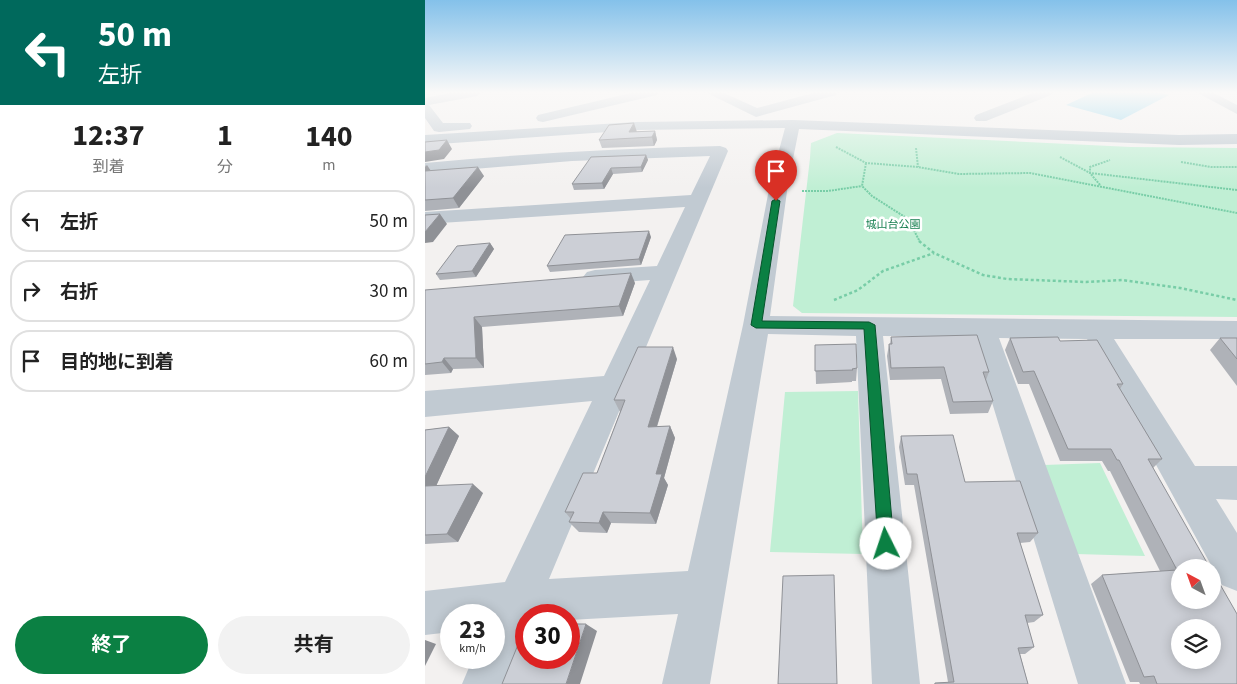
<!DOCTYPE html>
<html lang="ja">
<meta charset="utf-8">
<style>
body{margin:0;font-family:"Source Sans 3","Noto Sans JP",sans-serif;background:#f2f2f2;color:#222;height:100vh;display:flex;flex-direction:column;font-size:19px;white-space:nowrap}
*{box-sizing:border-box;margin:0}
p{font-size:16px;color:#767676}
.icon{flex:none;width:28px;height:28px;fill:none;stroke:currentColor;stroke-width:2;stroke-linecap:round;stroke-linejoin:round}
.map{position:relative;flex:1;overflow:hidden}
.details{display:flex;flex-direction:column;background:#fff;width:425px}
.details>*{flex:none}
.banner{background:#00695c;color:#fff;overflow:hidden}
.needle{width:32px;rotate:319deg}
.tools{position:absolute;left:746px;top:559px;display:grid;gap:10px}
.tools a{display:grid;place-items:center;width:50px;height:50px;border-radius:50%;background:#fff;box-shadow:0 2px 12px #0003;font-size:25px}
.speed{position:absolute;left:15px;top:604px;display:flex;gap:10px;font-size:25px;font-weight:700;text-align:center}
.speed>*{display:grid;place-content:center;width:65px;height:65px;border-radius:50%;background:#fff;box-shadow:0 2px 12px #0003;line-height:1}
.speed small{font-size:12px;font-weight:400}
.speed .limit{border:8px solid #d22;background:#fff;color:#111}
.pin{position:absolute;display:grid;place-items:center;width:42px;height:42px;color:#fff;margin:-51px -21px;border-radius:50% 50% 50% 0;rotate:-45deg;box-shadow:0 0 5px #0007}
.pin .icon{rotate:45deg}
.me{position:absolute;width:55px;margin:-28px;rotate:356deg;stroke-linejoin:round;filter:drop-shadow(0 0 4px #0008)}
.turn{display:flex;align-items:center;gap:18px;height:105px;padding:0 15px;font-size:22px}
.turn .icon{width:65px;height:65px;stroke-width:2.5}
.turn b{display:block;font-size:35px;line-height:42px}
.eta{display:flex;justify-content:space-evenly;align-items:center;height:85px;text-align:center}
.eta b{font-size:30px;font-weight:700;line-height:35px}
.primary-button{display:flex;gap:10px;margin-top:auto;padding:10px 15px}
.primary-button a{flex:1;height:58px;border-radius:30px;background:#0b8043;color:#fff;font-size:20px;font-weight:700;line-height:58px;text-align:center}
.primary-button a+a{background:#f2f2f2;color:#222}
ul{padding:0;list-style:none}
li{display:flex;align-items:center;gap:15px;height:62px;margin:0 10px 8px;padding:0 5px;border:2px solid #e0e0e0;border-radius:20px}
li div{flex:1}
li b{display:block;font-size:19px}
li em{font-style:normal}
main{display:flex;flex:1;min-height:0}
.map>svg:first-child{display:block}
.green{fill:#c0efd4}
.water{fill:#8ed4ec}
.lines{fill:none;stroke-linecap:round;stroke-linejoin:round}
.path-far1{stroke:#78cda7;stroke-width:2;stroke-dasharray:2 1;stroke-linecap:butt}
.path{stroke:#78cda7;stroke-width:2.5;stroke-dasharray:3 2.5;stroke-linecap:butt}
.minor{fill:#c1cad2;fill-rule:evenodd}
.wall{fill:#afb2b8}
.shaded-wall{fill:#8f9196}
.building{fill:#cccfd6;stroke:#8f9196;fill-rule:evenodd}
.route{fill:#0b8043;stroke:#07532c}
.labels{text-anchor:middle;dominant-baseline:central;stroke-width:5;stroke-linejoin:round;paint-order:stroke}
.far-park-label{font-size:11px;fill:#188051;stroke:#fff}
</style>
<main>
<section class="details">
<div class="banner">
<div class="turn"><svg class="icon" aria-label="left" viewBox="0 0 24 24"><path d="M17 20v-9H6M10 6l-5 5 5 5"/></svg><div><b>50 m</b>左折</div></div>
</div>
<div class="eta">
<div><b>12:37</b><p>到着</p></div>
<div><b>1</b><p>分</p></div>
<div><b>140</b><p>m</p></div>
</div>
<ul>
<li><svg class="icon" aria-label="left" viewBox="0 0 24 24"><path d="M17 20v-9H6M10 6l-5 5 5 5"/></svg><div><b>左折</b></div><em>50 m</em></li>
<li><svg class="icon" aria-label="right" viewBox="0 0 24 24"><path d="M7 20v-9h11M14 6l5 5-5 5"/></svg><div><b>右折</b></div><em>30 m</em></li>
<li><svg class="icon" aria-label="arrive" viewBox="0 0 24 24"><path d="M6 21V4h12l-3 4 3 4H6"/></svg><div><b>目的地に到着</b></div><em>60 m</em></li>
</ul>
<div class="primary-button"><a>終了</a><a>共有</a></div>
</section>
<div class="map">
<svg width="812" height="684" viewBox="0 0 812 684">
<rect width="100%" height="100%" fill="#f3f1f0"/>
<!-- green -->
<path class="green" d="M412,133L706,147L812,148V317L377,313L368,306L385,158L386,143Z
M433,391L438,554L345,552L360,392Z
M675,463L720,556L651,554L619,465Z"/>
<!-- water -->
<path class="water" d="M669,92H731L744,95L696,120L641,105Z"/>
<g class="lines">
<!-- path-far1 -->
<path class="path-far1" d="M411,147L441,163L493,167L534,174L605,173L812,213
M491,148L493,167
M635,157L665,173L812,190
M756,162L786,167H812
M441,163L437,186L447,196L483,219L495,242
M675,185L665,173V167L685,160
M377,191H403L437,186"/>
<!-- path -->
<path class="path" d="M494,241L509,253L558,275L582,279L661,282L697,280L755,288L812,300
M409,300L433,290L458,271L509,253"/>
<!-- minor -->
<path class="minor" d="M30,92H58L52,96L4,105L18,123H45L47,126L45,129L14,132L9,131L0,118V98Z
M210,92H234L232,95L118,122L113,121L111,118L113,115Z
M280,92H297L332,108L392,92H413L411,95L331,117Z
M610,92H628L626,95L561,121H551L549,118L551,115Z
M771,92H787L812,105V114Z
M368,120L754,135L812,134V144L754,145L374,129L363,184L345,316L812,321V339H689L770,466H812V500L791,499L812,533V591L797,585L662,339L574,338L701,684H653L547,337L458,336L495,684H447L431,336L343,334L285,684H237L253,614L144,620V615H101V639L85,684H37L48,658H69V615H26V632L0,635V591L80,582L167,401L0,417V391L179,376L225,280L170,284L162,282L158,277L162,272L170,270L232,266L260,207L0,224V212L266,195L285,156L147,161L0,173V163C98,154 196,148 295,146L301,148L303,151L124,579L263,571L318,325L345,184L360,128L211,130L0,145V135L211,122Z"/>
</g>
<!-- wall -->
<path class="wall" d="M230,131L232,140L229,146L177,148L174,140L212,132Z
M221,155L223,160L217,172L188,174L179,189L149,190L147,184L166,157Z
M0,165L5,170L59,176L34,208L0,211Z
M226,237L216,265L125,272L122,266Z
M65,243L69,249L51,277L15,280L11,274Z
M210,283L198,316L57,327L59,368L28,369L26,373L0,375V290Z
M466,337L564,372L561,380L568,401L563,413L525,414L516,379L465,380L462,356L464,344H465Z
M585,338L635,341L698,384L695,389L737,459L728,468L812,684H715L714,682H705L666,584L677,575L735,571L685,471H683L677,461H635L604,384H593L580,350Z
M795,338H812V386L785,350Z
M390,345L432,368L431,381H427V382L391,384Z
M252,359L232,427L245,426L250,438L239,478L243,485L231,524L186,523L182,533L154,532L144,522L146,519L140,512L172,473L195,412L189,400Z
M24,427L34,436L11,486L58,493L33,542L0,544V430Z
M476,436L540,482L613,533L605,542L595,543L618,615L609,622L602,623L609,647L600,654H595L603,684H509L510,683L523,682L489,485H480L474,447Z"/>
<!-- shaded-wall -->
<path class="shaded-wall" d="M209,123L212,132H204Z
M230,131L232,140L229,146L227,137Z
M22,140L27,149L19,159L0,162V152Z
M221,155L223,160L217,172L216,167Z
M2,165L8,174L0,176V167Z
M53,167L59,176L34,208L28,198Z
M186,168L188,174L179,189L177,183Z
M15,214L22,224L8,242L0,243V232Z
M224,231L226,237L216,265L214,259Z
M65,243L69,249L51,277L47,271Z
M206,273L210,283L198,316L194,306Z
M49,317L57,327L59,368L51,358Z
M248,347L252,359L228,439L223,427Z
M19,358L28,369L26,373L17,362Z
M245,426L250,438L239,478L243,485L231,524L225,513L231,474Z
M24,427L34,436L7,495L0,490V477Z
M48,484L58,493L33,542L22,534Z
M178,512L186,523L182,533L174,523Z
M161,624L172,631L155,684H141Z
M0,640L11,644L0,666Z"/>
<!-- building -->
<path class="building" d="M209,123L204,132L230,131L227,137L174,140L184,125Z
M22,140L14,150L0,152V142Z
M221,155L216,167L186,168L177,183L147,184L166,157Z
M53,167L28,198L0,200V171Z
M15,214L0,232V215Z
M224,231L214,259L122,266L140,235Z
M65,243L47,271L11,274L32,246Z
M206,273L194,306L49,317L51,358H19L17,362L0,364V290Z
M552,335L564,372H558L568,401L528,402L519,367L466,368L464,344H467L466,337Z
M633,337L635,341L672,340L698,384H692L737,459H723L785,568H755V600H788V572L812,614V684H732L729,676L719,677L677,575L752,570L694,460H692L686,449H643L609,371L598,372L585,338ZM755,628H788V660H755Z
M795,338H812V359Z
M431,344L432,368L427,369L428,370L390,371V345Z
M213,347H248L223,427L245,426L231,474H237L225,513L178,512L174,523L144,522L149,512H140L158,473H172L200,400H189Z
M24,427L0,477V430Z
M528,435L540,482L595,481L613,533H592L618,615H600L609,647L593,648L603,684H510V683L529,682L492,474H482L476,436Z
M48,484L22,534L0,535V486Z
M409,575L412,684H353L358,576Z
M144,624H161L141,684H77L101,625V658H144Z"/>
<!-- sky -->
<linearGradient id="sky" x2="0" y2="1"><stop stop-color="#84c1ea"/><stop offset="0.49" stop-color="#faf9f8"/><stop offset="1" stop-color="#faf9f8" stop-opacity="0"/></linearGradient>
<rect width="812" height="188" fill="url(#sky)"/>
<!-- route -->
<path class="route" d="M351,199L355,201L337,321L444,322L450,325L469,544L467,550L461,553L455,550L453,544L439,329L331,328L326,325L347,201Z"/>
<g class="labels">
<!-- far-park labels -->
<g class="far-park-label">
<text x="468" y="224">城山台公園</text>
</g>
</g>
</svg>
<div class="tools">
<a><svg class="needle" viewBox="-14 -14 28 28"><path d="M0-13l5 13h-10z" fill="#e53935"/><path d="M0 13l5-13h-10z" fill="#767676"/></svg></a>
<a><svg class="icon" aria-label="layers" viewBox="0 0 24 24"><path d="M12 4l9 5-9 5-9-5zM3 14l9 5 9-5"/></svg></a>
</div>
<div class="speed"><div>23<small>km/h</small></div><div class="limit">30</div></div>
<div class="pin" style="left:351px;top:201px;background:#d93025"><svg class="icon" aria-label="arrive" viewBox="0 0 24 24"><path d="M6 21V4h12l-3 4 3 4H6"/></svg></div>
<svg class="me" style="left:461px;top:544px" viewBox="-20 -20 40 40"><circle r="19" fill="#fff"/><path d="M0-13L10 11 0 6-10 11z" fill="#0b8043"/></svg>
</div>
</main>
